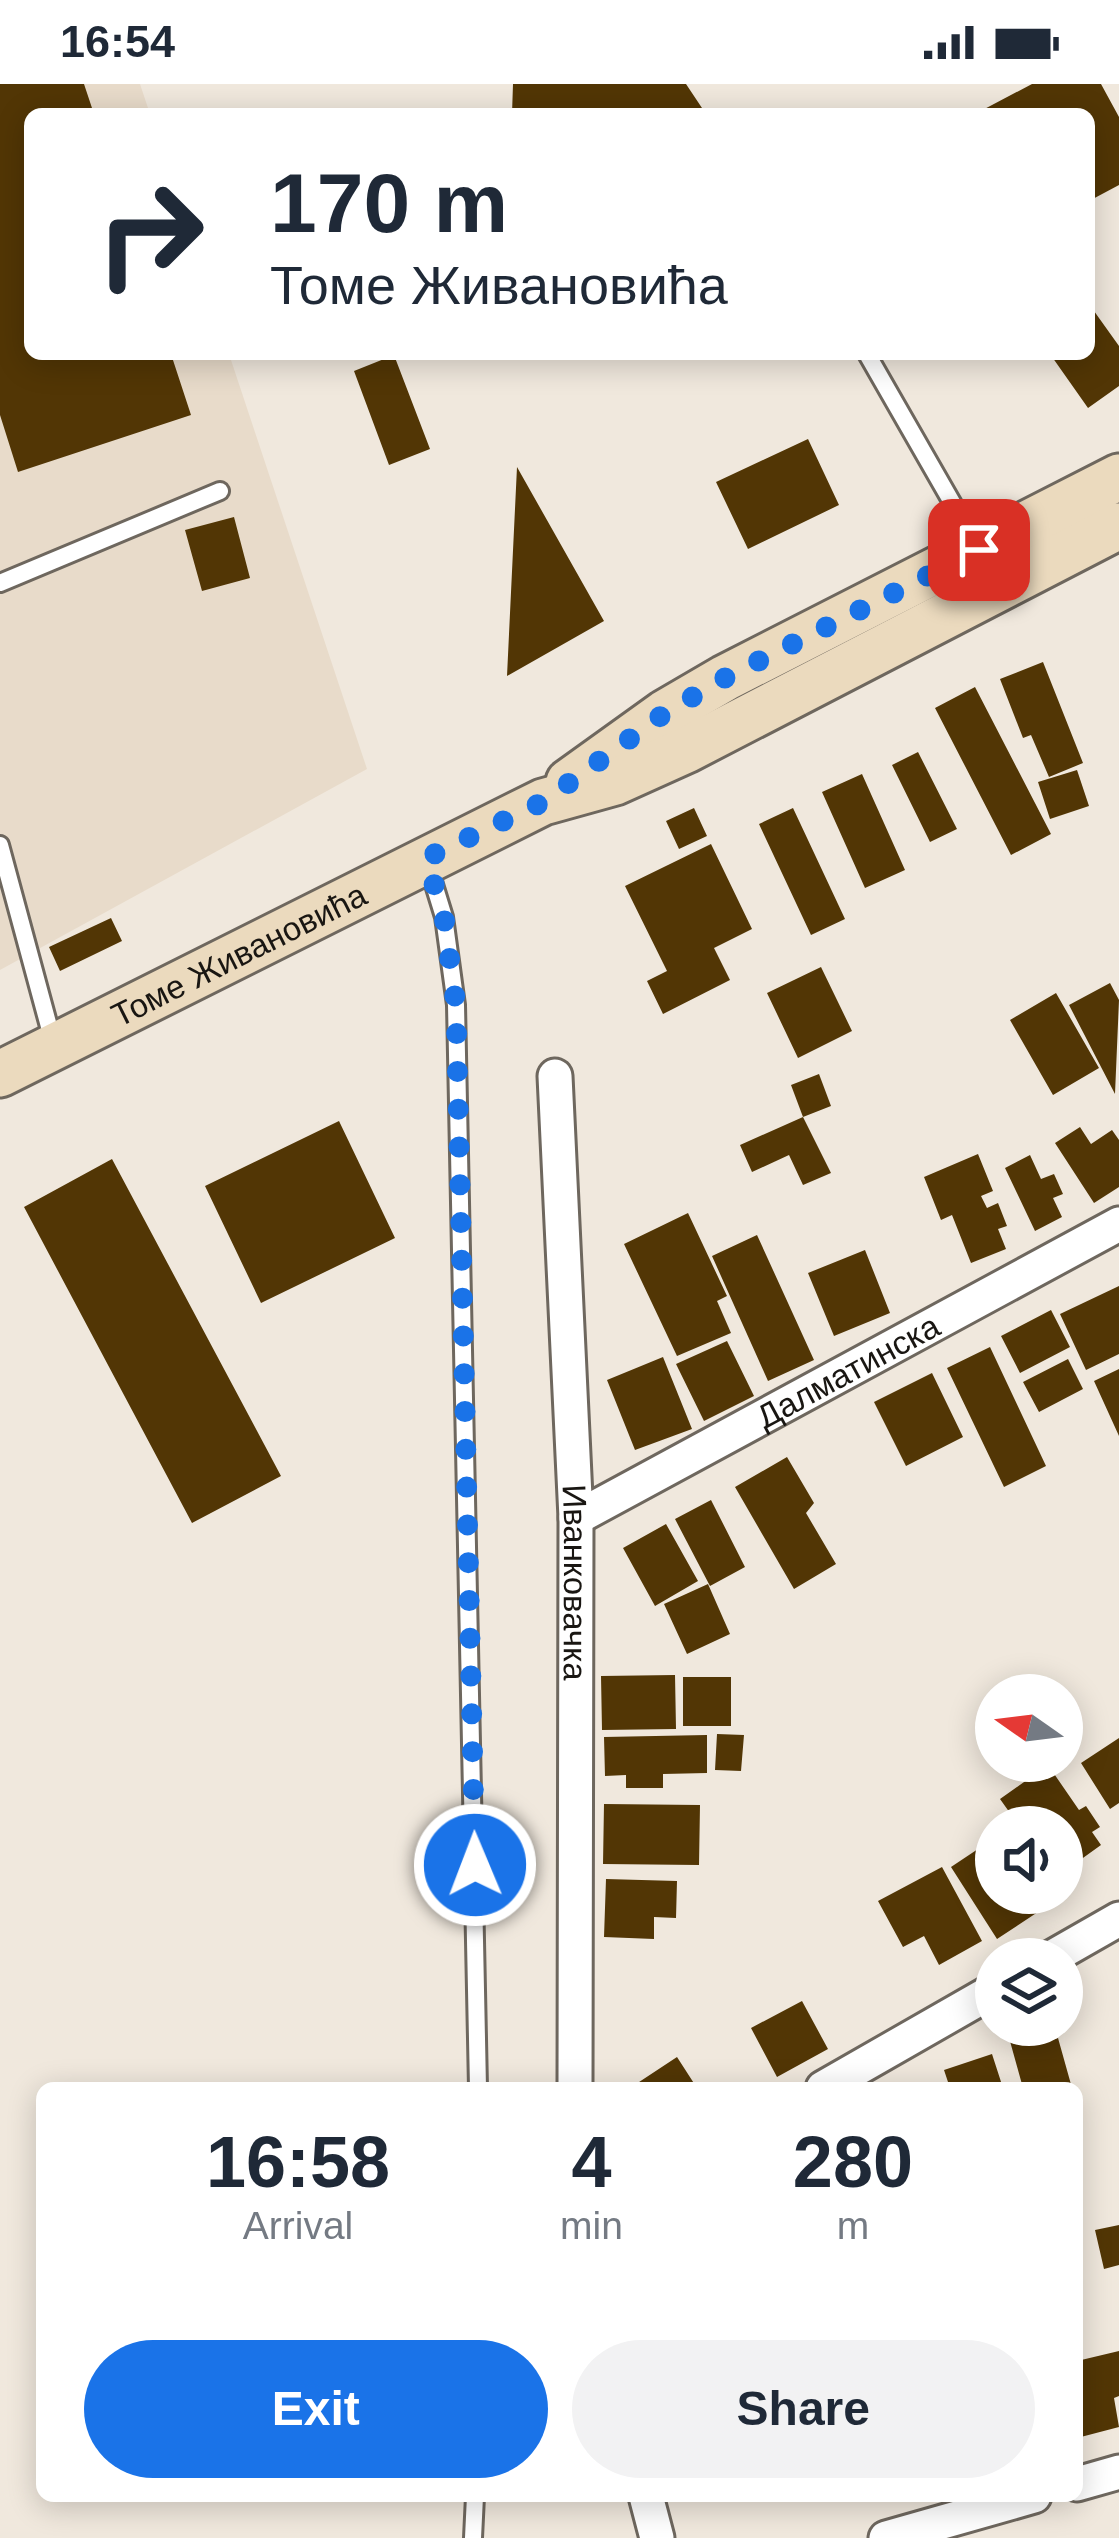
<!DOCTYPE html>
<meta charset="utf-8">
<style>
body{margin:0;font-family:Arial,sans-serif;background:#f2f2f3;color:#1f2937;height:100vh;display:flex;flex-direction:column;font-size:45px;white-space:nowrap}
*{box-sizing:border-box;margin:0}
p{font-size:39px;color:#747a83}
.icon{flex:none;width:66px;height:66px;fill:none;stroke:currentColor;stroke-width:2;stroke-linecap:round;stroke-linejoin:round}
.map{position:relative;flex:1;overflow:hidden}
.side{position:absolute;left:36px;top:1998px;width:1047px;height:420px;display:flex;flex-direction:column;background:#fff;border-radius:18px;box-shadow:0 6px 30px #0003}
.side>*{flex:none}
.guide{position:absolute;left:24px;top:24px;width:1071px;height:252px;border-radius:18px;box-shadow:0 6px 30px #0003;background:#fff;color:#1f2937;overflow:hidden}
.needle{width:78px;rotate:284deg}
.buttons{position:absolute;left:975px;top:1590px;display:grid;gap:24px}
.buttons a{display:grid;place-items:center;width:108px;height:108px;border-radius:50%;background:#fff;box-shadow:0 6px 30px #0003;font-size:60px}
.pin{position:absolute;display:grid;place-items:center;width:102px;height:102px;color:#fff;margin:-51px;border-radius:24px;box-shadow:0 6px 18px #0006}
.me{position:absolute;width:132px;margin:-66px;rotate:359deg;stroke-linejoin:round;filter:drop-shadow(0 0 9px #0008)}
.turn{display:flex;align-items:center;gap:42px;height:252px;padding:0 48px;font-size:54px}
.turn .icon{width:156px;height:156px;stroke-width:2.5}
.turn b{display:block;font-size:84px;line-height:102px}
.eta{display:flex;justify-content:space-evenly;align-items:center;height:204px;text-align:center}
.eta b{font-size:72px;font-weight:600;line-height:84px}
.button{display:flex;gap:24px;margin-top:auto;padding:24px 48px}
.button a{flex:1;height:138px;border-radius:72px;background:#1a73e8;color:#fff;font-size:48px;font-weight:600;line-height:138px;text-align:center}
.button a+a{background:#f2f2f3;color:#1f2937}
.status{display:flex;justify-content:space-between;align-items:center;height:84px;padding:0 60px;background:#fff;direction:ltr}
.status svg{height:33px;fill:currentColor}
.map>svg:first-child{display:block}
.built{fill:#e8dbca}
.building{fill:#523605}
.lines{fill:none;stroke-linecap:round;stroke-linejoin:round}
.lane-casing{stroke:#6e675e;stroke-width:22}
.street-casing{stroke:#6e675e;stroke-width:39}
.secondary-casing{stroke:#6e675e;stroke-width:51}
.lane{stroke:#fff;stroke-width:16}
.street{stroke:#fff;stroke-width:33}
.secondary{stroke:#ebdabe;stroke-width:45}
.route{stroke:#1a73e8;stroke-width:21;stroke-dasharray:0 37.8}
.labels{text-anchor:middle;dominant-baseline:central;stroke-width:12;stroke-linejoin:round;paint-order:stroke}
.street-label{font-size:33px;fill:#191612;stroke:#fff}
</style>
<div class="status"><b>16:54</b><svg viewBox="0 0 49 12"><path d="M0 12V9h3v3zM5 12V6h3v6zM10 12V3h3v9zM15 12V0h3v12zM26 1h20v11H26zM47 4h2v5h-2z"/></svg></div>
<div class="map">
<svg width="1119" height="2454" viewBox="0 0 1119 2454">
<rect width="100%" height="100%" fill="#f0e8dd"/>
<!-- built -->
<path class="built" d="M0,0H140L150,30H30V270H229L367,685L0,886Z"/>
<!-- building -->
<path class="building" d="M0,0H84L94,30H30V270H171L191,331L18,388L0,331Z
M513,0H686L706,30H512Z
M1032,0H1101L1119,33V101L1089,117V30H975Z
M1089,220L1119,262V302L1088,324L1050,270H1089Z
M394,271L430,365L389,381L354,287Z
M808,355L839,421L748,465L716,398Z
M517,383L604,537L507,592Z
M234,433L250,494L202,507L185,446Z
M1043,578L1083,679L1049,693L1031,651L1023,654L1000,595Z
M975,603L1051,750L1011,771L935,624Z
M918,668L957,745L930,758L892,681Z
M1077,686L1089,722L1050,735L1038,698Z
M862,690L905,786L865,804L822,708Z
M694,724L707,752L679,765L666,737Z
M793,724L845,835L811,851L759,740Z
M711,760L752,845L714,864L730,896L663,930L647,897L667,887L625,802Z
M111,834L122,857L60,887L49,863Z
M821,883L852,947L798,974L767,909Z
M1110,899L1119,916L1115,1010L1069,921Z
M1056,909L1099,984L1053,1011L1010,936Z
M819,990L831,1022L803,1033L791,1001Z
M803,1033L831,1089L803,1101L789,1071L752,1088L740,1061Z
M339,1037L395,1154L261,1219L205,1102Z
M1080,1043L1091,1060L1112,1046L1119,1056V1103L1094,1119L1055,1059Z
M978,1070L993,1107L981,1112L987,1124L998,1119L1007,1142L998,1145L1006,1165L971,1179L952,1131L941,1136L924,1093Z
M1030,1071L1041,1095L1054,1090L1063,1110L1053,1114L1062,1133L1035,1147L1005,1084Z
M112,1075L281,1392L192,1439L24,1123Z
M688,1129L727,1212L717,1217L731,1249L677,1272L624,1160Z
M757,1151L814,1276L768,1297L712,1172Z
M865,1166L890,1229L834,1252L808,1189Z
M1119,1202V1270L1086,1286L1060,1230Z
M1051,1226L1070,1263L1020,1289L1001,1252Z
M727,1257L754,1312L704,1337L676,1280Z
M990,1263L1046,1382L1004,1403L947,1284Z
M663,1273L692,1345L635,1366L607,1296Z
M1068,1275L1083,1305L1039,1328L1023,1298Z
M1119,1285V1352L1094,1297Z
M932,1289L963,1353L906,1382L874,1318Z
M787,1373L814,1419L806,1429L836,1480L794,1505L735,1403Z
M711,1416L745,1483L710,1502L675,1435Z
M666,1440L698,1497L655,1522L623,1464Z
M708,1500L730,1550L687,1570L664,1520Z
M675,1591L676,1645L602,1646L601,1592Z
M683,1593H731V1642H683Z
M717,1650L744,1651L741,1687L715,1686Z
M707,1651V1689L663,1690V1704H626V1691L605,1692L604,1653Z
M1119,1654V1719L1110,1725L1081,1679Z
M1048,1681L1079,1726L1086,1722L1100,1743L1092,1748L1101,1761L1062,1789V1743H1020L1000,1715Z
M604,1720L700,1721L699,1781L603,1780Z
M996,1753V1809H1034L1044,1824L997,1855L951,1783Z
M942,1783L982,1857L939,1881L924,1852L903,1863L878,1817Z
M606,1795L677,1797L676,1834L654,1833V1855L604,1853Z
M802,1917L828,1965L777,1993L751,1944Z
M1031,1944L1035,1961L1058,1954L1072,2004H1023L1008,1950Z
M992,1970L1003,2004H950L944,1986Z
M677,1973L697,2004H630Z
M1119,2141V2181L1104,2185L1095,2146Z
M1119,2267V2312L1114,2314L1119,2343L1077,2354V2277Z"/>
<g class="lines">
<!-- lane casing -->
<g class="lane-casing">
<path id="lane" d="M867,270L977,462
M0,499L220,407
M0,761L54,961
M428,781L444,833L456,921L478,2004
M473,2454L475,2412"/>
</g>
<!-- street casing -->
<g class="street-casing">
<g id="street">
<path id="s1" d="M555,992L576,1434L575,2004"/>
<path id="s2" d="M576,1434L1119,1140"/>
<path d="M1049,1875L1119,1835"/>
<path d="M823,2004L996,1905"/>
<path d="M1077,2400L1119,2388"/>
<path d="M646,2412L657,2454"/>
<path d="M886,2454L1034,2412"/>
</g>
</g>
<!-- secondary casing -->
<g class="secondary-casing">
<g id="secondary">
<path d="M569,698L665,629L725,594L1119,393"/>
<path id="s3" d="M0,990L543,718L615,698L686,666L1119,442"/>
</g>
</g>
<!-- lane -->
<use href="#lane" class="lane"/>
<!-- street -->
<use href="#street" class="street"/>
<!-- secondary -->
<use href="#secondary" class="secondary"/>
</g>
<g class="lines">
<!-- route -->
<path class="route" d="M475,1781L456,921L444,833L426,774L543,718L665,629L725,594L979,466"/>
</g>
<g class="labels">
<!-- street labels -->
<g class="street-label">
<text stroke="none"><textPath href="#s3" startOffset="267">Томе Живановића</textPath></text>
<text stroke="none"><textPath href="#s2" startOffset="309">Далматинска</textPath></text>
<text stroke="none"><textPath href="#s1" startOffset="507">Иванковачка</textPath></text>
</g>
</g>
</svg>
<div class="buttons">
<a><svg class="needle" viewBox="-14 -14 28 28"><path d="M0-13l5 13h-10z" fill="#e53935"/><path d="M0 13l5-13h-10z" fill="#747a83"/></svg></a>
<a><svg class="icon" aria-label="sound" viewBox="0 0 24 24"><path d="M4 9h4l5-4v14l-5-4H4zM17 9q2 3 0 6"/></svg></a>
<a><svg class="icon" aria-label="layers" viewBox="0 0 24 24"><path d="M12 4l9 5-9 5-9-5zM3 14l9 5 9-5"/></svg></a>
</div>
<div class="pin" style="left:979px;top:466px;background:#d93025"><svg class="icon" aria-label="arrive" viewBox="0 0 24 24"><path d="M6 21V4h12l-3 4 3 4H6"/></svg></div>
<svg class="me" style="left:475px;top:1781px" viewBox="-20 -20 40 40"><circle r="17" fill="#1a73e8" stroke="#fff" stroke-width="3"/><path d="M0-11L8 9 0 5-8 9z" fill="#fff"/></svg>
<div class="guide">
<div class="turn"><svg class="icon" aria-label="right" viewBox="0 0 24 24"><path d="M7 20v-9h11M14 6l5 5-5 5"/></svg><div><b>170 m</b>Томе Живановића</div></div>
</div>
<section class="side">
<div class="eta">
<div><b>16:58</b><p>Arrival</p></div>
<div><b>4</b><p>min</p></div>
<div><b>280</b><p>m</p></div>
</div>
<div class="button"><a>Exit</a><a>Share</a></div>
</section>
</div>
